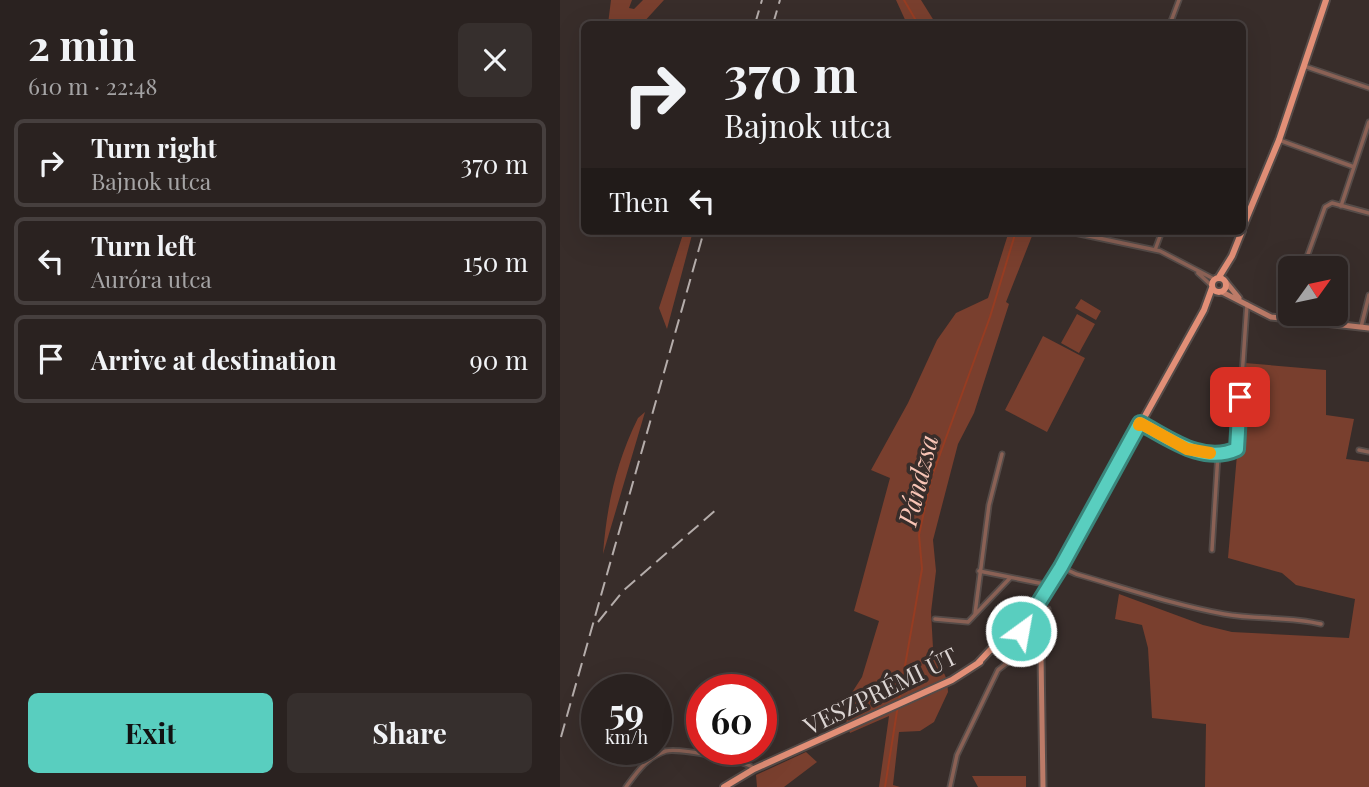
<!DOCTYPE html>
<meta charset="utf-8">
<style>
body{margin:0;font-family:"Playfair Display",serif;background:#362f2d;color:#f1f3f6;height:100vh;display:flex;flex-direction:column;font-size:26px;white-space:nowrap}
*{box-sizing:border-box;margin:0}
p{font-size:23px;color:#a5a4a5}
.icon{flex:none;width:38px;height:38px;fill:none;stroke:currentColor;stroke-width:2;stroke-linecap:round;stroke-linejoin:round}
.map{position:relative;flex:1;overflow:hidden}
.details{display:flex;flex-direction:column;background:#2a2220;width:560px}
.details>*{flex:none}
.hud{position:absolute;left:21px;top:21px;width:665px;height:214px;border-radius:10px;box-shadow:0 7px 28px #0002,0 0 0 2px #463f3e;background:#2a2220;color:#f1f3f6;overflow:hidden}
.needle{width:46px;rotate:57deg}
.tools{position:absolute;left:718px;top:256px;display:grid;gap:14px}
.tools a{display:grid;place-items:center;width:70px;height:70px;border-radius:10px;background:#2a2220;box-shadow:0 7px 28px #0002,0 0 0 2px #463f3e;font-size:35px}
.speed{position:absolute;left:21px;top:674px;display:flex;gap:14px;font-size:35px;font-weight:700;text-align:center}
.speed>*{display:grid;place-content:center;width:91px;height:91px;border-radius:50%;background:#2a2220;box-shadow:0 7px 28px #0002,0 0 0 2px #463f3e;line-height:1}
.speed small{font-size:18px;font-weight:400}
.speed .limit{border:10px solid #d22;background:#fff;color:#111}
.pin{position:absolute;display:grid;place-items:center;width:60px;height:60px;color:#fff;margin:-30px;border-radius:14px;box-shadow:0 4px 10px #0006}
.me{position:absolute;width:77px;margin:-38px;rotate:32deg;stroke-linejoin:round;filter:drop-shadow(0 0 5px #0008)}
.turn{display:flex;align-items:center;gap:24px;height:147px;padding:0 28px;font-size:32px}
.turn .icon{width:91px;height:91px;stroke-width:2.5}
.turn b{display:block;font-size:49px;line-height:60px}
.then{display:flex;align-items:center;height:66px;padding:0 28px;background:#0003;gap:14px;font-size:26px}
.round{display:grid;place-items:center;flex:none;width:74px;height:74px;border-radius:10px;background:#362f2d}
.headline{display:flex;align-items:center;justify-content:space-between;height:119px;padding:0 28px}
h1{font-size:42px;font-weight:700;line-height:52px}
.action{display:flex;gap:14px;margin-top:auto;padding:14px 28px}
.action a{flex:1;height:80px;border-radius:10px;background:#59cebf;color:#111;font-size:28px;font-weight:700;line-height:80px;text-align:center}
.action a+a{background:#362f2d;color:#f1f3f6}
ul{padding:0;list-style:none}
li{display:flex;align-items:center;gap:21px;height:88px;margin:0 14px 10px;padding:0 14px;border:4px solid #463f3e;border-radius:10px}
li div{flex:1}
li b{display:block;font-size:26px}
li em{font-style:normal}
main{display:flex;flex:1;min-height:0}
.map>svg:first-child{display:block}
.green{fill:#793f2e}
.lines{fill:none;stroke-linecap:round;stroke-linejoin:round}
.stream{stroke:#963c22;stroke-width:2}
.street-casing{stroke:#554b48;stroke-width:7}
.secondary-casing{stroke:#554b48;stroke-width:9}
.primary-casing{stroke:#554b48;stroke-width:10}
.street{stroke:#8a6155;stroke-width:3.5}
.secondary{stroke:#bc7b68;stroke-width:5}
.primary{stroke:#e28f77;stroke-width:6}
.rail{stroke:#b5adab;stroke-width:2;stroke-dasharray:14 7;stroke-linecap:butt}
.route-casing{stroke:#3a867c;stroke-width:18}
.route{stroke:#59cebf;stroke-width:12}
.slow{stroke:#f59e0b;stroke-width:12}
.labels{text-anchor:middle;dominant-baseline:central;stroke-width:7;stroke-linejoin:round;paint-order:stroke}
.street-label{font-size:24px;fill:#dbd4d2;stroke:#382d2a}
.water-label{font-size:26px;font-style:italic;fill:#f9c5b6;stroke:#382d2a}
</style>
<main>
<section class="details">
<div class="headline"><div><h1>2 min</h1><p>610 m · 22:48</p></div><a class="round"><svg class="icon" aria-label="close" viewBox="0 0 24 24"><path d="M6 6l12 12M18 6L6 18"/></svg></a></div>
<ul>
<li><svg class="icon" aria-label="right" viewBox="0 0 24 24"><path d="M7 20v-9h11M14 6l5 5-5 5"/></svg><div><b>Turn right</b><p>Bajnok utca</p></div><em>370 m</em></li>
<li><svg class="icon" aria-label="left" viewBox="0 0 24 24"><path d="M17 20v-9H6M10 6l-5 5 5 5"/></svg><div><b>Turn left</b><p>Auróra utca</p></div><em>150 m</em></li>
<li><svg class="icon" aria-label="arrive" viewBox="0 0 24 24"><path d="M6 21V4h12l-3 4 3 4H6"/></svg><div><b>Arrive at destination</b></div><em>90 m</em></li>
</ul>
<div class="action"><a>Exit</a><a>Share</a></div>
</section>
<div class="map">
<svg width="809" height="787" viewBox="0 0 809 787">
<rect width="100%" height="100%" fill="#382d2a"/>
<!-- green -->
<path class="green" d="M51,0H72L69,8L74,9L83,0H104L82,24H48Z
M336,0H361L376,24H347Z
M124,231H133L107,329L99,308Z
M449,231H474L446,302L449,304L414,413L398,444L373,540L376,571L371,612L373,648L387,680L388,692L374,722L360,731L339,732L333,785L340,787H319L329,716L290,733L282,708L302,677L319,621L294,611L330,478L311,470L348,403L377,340L396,313L428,298Z
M521,299L541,311L536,320L515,308Z
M517,314L535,324L519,353L501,343Z
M483,336L525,358L487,432L445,410Z
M685,363L766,370V415L794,419L786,459L809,462V787H645L646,724L592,718L588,648L582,625L555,619L559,594L643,625L672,632L789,638L795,599L736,585L722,573L668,558Z
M85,412L43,554C47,504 56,463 78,418Z
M246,752L257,762L224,787H197L196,775Z
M412,776H466V787H418Z"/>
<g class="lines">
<!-- stream -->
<path class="stream" d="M344,0L358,24
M339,700L362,569L359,535L371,479L430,317L456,231
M325,787L338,705"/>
<!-- street casing -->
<g class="street-casing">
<path id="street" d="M610,24L619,0
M744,66L809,88
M719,140L794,167
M781,206L809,122
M505,231L600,251L654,279
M595,250L602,231
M743,268L765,207L772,203L809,213
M638,273L652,286
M801,327L809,295
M580,423L627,449L658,454
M799,450L809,452
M652,550L658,454L677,449L687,304
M501,567L516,574C565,588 614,605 664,614C696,620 729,616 761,624
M419,571L489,585
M415,614L429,505L442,454
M375,619L408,622L450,578
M479,649L488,609
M445,662L451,655L452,646
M66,787C77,772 87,757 106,751C118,748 188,760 194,769
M390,787L397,755L438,670L456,656L458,645"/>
</g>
<!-- secondary casing -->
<g class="secondary-casing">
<path id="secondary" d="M666,282L679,298
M662,292L711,317L809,328
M463,635L476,645L481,655L483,787"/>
</g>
<!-- primary casing -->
<g class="primary-casing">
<path id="primary" d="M682,229L719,140L766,0
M659,277L672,256L682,231
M652 285a7 7 0 1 1 14 0a7 7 0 1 1-14 0Z
M447,643L455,646L462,641V633L454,628
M436,649L450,645
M418,663L448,631L468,616L501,567L644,310L652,288
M164,787L194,769L392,680L420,662"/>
</g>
<!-- street -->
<use href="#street" class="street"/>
<!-- secondary -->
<use href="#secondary" class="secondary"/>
<!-- primary -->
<use href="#primary" class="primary"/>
<!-- rail -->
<path class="rail" d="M195,24L202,0
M213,24L220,0
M38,622L63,591L157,509
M1,737L144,231"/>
</g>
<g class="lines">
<!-- route casing -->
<g class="route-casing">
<path id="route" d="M461,631L501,567L580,423C609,438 643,465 677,449L680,397"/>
</g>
<!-- route -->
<use href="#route" class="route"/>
<!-- slow -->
<path class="slow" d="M579,425L580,423L627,449L650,453"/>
</g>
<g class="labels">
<!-- street labels -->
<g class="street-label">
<text transform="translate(320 690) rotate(-26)">VESZPRÉMI ÚT</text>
</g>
<!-- water labels -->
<g class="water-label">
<text transform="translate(357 480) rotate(-76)">Pándzsa</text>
</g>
</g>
</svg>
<div class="tools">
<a><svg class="needle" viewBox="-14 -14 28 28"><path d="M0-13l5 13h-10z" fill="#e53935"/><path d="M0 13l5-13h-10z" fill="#a5a4a5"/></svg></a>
</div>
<div class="speed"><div>59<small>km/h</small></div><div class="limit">60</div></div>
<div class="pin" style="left:680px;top:397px;background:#d93025"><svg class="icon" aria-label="arrive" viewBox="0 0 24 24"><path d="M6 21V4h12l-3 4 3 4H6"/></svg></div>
<svg class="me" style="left:461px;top:631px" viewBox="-20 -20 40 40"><circle r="17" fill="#59cebf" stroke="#fff" stroke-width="3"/><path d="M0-11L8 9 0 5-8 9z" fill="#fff"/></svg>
<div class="hud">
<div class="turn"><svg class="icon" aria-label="right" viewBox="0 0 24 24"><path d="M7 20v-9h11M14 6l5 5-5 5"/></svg><div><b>370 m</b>Bajnok utca</div></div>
<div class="then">Then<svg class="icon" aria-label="left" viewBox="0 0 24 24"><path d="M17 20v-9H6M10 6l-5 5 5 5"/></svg></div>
</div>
</div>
</main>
